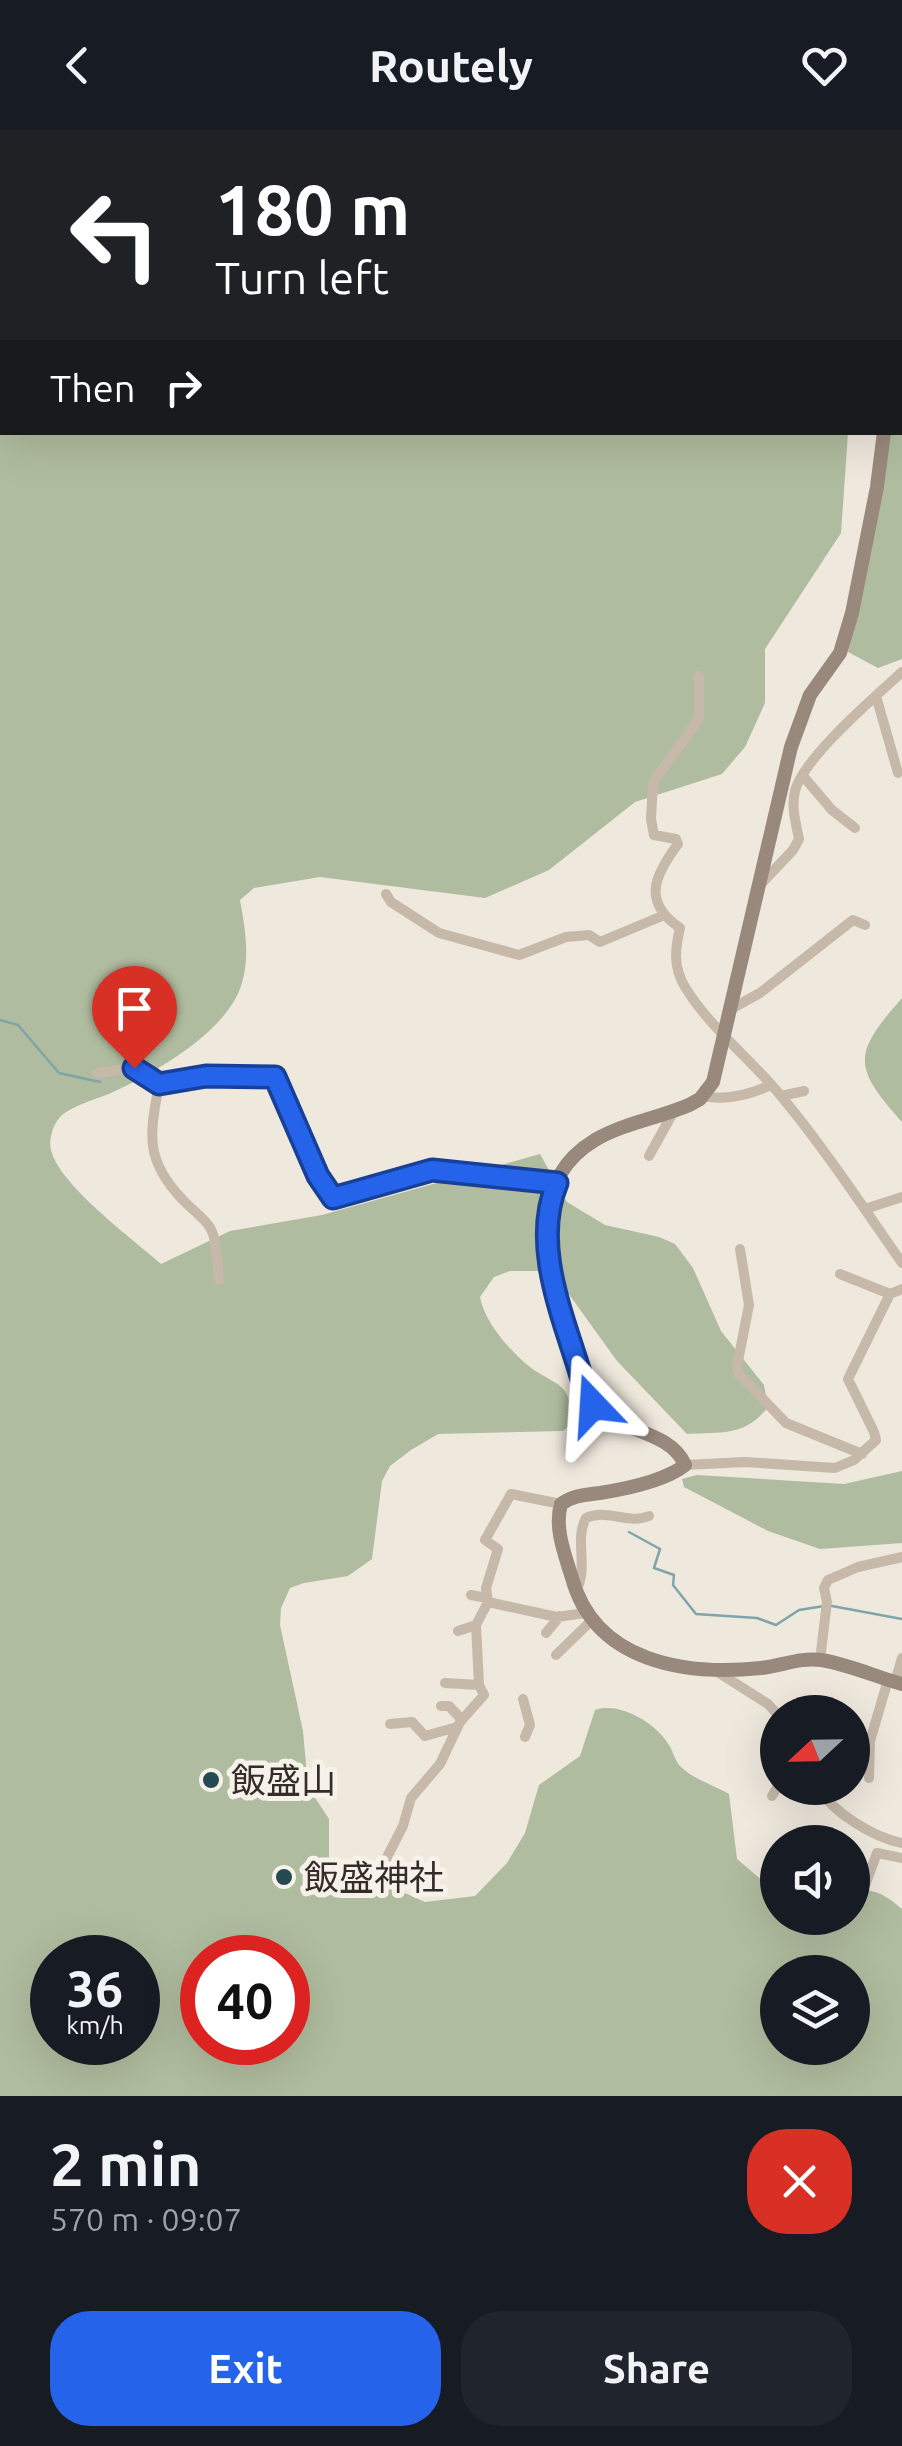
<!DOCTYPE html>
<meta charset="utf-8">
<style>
body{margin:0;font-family:Ubuntu,"Noto Sans JP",sans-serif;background:#20242c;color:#f1f3f6;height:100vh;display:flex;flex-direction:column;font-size:38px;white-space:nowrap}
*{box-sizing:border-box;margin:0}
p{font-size:32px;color:#9ea1a6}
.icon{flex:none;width:55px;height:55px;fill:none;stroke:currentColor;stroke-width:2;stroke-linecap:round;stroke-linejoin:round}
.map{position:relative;height:1966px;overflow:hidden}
.drawer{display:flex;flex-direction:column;background:#171b24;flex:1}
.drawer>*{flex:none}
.banner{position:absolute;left:0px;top:0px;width:902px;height:305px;box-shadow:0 10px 40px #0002;background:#202124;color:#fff;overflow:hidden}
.needle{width:65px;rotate:248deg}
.controls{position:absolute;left:760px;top:1565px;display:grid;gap:20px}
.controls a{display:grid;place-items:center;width:110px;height:110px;border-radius:50%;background:#171b24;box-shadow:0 10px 40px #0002;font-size:50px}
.speed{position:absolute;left:30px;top:1805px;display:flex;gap:20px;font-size:50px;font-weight:700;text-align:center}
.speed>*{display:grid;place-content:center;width:130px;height:130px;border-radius:50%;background:#171b24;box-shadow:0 10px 40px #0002;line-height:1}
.speed small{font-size:25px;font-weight:400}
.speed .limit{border:15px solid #d22;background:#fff;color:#111}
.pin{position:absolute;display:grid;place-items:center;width:85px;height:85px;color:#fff;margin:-102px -42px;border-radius:50% 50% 50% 0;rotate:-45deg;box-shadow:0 0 10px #0007}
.pin .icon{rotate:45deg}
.me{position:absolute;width:110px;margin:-55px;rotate:340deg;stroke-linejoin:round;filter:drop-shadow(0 0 8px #0008)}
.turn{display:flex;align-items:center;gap:35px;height:210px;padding:0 50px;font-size:45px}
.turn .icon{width:130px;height:130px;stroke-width:2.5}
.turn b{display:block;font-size:70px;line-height:85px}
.then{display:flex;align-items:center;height:95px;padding:0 50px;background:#0003;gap:20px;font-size:38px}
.round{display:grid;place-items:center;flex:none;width:105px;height:105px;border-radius:40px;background:#20242c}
.headline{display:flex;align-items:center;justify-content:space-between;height:170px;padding:0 50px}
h1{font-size:60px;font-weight:600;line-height:75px}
.button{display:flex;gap:20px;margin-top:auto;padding:20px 50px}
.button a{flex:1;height:115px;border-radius:40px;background:#2563eb;color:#fff;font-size:40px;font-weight:600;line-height:115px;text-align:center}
.button a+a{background:#20242c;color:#f1f3f6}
header{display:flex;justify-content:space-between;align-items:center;height:130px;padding:0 50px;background:#171b24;font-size:45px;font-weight:600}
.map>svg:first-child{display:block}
.green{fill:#b0bc9f;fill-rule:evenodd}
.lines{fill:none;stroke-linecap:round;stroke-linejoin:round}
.stream{stroke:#7fa4a9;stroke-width:2.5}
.highway-tunnel{stroke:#cac3b9;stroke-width:18;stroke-dasharray:18 9;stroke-linecap:butt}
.street{stroke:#c6b9aa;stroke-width:10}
.secondary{stroke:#99897c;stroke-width:14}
.route-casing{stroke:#184099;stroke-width:25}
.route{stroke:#2563eb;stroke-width:18}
.poi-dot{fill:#234b51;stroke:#f7f2e9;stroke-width:4}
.labels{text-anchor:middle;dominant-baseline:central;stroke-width:10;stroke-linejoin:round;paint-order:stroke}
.poi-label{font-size:35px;fill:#342d29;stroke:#f7f2e9;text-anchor:start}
</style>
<header><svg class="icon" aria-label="back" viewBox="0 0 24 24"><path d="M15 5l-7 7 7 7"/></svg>Routely<svg class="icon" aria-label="heart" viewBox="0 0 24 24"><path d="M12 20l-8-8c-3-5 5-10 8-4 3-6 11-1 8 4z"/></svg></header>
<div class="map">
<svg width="902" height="1966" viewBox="0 0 902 1966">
<rect width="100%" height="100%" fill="#efe8dd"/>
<!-- green -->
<path class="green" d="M0,0H361L2,2V302L848,303L841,403L765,519V573L745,617L722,644L635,672L549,740L485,768L320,747L254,758L240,770C245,798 250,825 242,853C228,902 154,943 111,963C97,969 74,975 62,985C54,992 48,1009 51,1020C60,1056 132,1108 161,1134L230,1101L322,1085L540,1024L567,1072L605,1095L659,1107L675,1114L693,1138L721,1201L764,1255L768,1277C745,1307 722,1302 687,1304L617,1231L563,1156L538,1141H510L494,1147L480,1167C484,1190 506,1216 524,1232C551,1257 576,1248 569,1296L563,1301L438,1304L411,1320L390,1336L382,1351L372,1429L348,1446L304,1453L290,1458L281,1478L280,1495L303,1601L308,1657L329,1689V1729L425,1772L475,1766L507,1733L525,1703L539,1655L580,1626L595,1580C620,1571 657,1594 669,1615C673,1621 675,1631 680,1636C691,1648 715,1656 729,1664L737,1729L777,1763L778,1788H852L853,1760C874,1758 886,1765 902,1779V1966H0ZM52,1828H138V1912H52ZM202,1828H288V1912H202ZM778,1842H852V1918H778Z
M902,188V529L878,538L848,522L885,303L900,302Z
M902,868V992C852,936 853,924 902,868Z
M902,1341V1413L820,1419L768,1401L684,1357L682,1349L697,1345L844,1354Z"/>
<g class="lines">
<!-- stream -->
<path class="stream" d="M900,193L902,194
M0,890L18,895L59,943L100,952
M629,1402L660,1419L654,1438L674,1445L673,1455L696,1484L757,1488L776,1495L799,1480L824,1476
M832,1476L902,1489"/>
<!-- highway-tunnel -->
<path class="highway-tunnel" d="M854,0L860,2
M900,18L902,19"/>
<!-- street -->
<path class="street" d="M434,2L435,0
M517,2V0
M556,2L557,0
M699,546V589L653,652L651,689L654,705L676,709L678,714C654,746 642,772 680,798C675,819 673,837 685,857C710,898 751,929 781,966C825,1019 863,1077 902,1133
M876,566L898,643
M803,646L832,680L855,698
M760,755L793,720L799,709C796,693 791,678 795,661C803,628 876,566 902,542
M386,764L391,772L439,803L519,825L566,807L589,805L600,812L662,786
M731,879L760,863L853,790L865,795
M97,943L134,938L159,954L206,946L275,947L318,1046L333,1068L432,1039L557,1053
M159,954C150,1004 144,1029 182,1069C190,1078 202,1086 209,1096C218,1109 217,1135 219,1150
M703,966C727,971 749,965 771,955
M781,966L804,961
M649,1026L674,981
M865,1079L902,1067
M740,1119L749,1175L737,1236L739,1244L786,1293L862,1324
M840,1144L890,1164
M685,1335L745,1332L835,1338L854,1330L876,1310L874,1302L848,1249L890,1164L902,1159
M576,1460C589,1439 574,1409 586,1388C607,1378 628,1395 649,1386
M471,1465L487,1468
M488,1472L486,1458L498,1419L485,1410L511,1364L561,1374
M458,1501L476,1495
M546,1503L560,1486
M556,1525L591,1491
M820,1530L827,1472L824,1458L828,1450L858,1437L902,1427
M716,1541L768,1574L778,1585
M895,1552L902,1528
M445,1553L479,1555
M523,1569L530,1595L525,1607
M441,1576H449L462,1590
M390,1594L412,1592L425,1606L457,1597
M869,1648L870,1611L888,1550
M818,1658C833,1682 872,1707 902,1713
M772,1666L778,1656
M357,1746L379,1736L386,1729L403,1696L411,1668L440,1634L460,1592L484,1565L479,1555L476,1495L488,1472L557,1487L585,1483
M854,1785L877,1723L902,1728"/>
<!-- secondary -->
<path class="secondary" d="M900,50L902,45
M884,302L877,357L852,483L840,523L810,565L791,617L713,952L700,969L689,975C659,988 624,993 595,1010C525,1052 548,1129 566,1192C572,1214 580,1262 596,1278C621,1302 671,1301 685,1335C665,1351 625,1359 600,1363C585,1365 574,1365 561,1374C554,1398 565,1425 572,1448C595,1532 685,1546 761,1538C781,1536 801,1527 821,1530C848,1534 876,1547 902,1554"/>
</g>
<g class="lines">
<!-- route casing -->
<g class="route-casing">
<path id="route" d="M134,938L159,954L206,946L275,947L318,1046L333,1068L432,1040L557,1053C530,1118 566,1192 584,1256L593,1275"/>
</g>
<!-- route -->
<use href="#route" class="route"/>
</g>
<!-- markers -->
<g class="poi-dot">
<circle cx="211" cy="1650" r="10"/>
<circle cx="284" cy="1747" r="10"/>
</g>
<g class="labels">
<!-- poi labels -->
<g class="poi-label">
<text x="231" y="1650">飯盛山</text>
<text x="304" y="1747">飯盛神社</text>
</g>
</g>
</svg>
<div class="controls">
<a><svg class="needle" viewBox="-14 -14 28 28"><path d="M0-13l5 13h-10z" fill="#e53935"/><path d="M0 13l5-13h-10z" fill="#9ea1a6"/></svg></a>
<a><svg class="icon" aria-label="sound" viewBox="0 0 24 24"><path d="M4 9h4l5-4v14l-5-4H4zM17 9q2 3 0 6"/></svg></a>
<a><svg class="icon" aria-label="layers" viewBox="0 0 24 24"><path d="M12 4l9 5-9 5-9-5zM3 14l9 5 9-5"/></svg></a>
</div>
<div class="speed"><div>36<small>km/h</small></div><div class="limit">40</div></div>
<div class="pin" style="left:134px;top:938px;background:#d93025"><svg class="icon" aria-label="arrive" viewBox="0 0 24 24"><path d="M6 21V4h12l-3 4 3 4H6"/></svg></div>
<svg class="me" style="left:593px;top:1275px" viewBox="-20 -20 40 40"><path d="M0-17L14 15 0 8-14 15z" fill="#2563eb" stroke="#fff" stroke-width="4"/></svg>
<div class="banner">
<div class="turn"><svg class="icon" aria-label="left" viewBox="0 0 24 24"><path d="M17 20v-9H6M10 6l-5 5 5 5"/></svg><div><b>180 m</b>Turn left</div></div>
<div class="then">Then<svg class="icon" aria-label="right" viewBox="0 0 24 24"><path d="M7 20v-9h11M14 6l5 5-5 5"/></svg></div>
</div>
</div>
<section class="drawer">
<div class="headline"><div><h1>2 min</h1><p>570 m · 09:07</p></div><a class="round" style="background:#d93025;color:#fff"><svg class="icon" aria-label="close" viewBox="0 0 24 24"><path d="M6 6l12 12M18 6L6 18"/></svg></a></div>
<div class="button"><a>Exit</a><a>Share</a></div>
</section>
